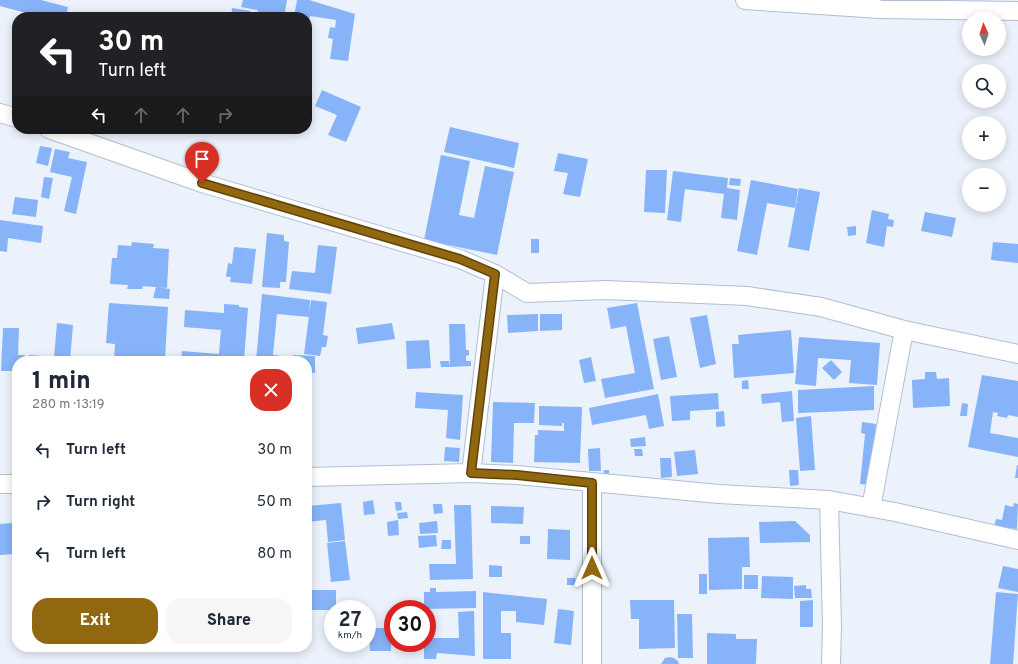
<!DOCTYPE html>
<meta charset="utf-8">
<style>
body{margin:0;font-family:Overpass,sans-serif;background:#f6f6f7;color:#1f2937;height:100vh;display:flex;flex-direction:column;font-size:15px;white-space:nowrap}
*{box-sizing:border-box;margin:0}
p{font-size:13px;color:#747a83}
.icon{flex:none;width:22px;height:22px;fill:none;stroke:currentColor;stroke-width:2;stroke-linecap:round;stroke-linejoin:round}
.map{position:relative;flex:1;overflow:hidden}
.drawer{position:absolute;left:12px;top:356px;width:300px;height:296px;display:flex;flex-direction:column;background:#fff;border-radius:16px;box-shadow:0 2px 10px #0003}
.drawer>*{flex:none}
.guide{position:absolute;left:12px;top:12px;width:300px;height:122px;border-radius:16px;box-shadow:0 2px 10px #0003;background:#202124;color:#fff;overflow:hidden}
.needle{width:26px;rotate:357deg}
.tools{position:absolute;left:962px;top:12px;display:grid;gap:8px}
.tools a{display:grid;place-items:center;width:44px;height:44px;border-radius:50%;background:#fff;box-shadow:0 2px 10px #0003;font-size:20px}
.speed{position:absolute;left:324px;top:600px;display:flex;gap:8px;font-size:20px;font-weight:700;text-align:center}
.speed>*{display:grid;place-content:center;width:52px;height:52px;border-radius:50%;background:#fff;box-shadow:0 2px 10px #0003;line-height:1}
.speed small{font-size:10px;font-weight:400}
.speed .limit{border:6px solid #d22;background:#fff;color:#111}
.pin{position:absolute;display:grid;place-items:center;width:34px;height:34px;color:#fff;margin:-41px -17px;border-radius:50% 50% 50% 0;rotate:-45deg;box-shadow:0 0 4px #0007}
.pin .icon{rotate:45deg}
.me{position:absolute;width:44px;margin:-22px;rotate:0deg;stroke-linejoin:round;filter:drop-shadow(0 0 3px #0008)}
.turn{display:flex;align-items:center;gap:14px;height:84px;padding:0 20px;font-size:18px}
.turn .icon{width:52px;height:52px;stroke-width:2.5}
.turn b{display:block;font-size:28px;line-height:34px}
.lanes{display:flex;align-items:center;height:38px;padding:0 20px;background:#0003;justify-content:center;gap:20px;direction:ltr}
.lanes .off{opacity:.35}
.round{display:grid;place-items:center;flex:none;width:42px;height:42px;border-radius:16px;background:#f6f6f7}
.summary{display:flex;align-items:center;justify-content:space-between;height:68px;padding:0 20px}
h1{font-size:24px;font-weight:800;line-height:30px}
.action{display:flex;gap:8px;margin-top:auto;padding:8px 20px}
.action a{flex:1;height:46px;border-radius:16px;background:#916710;color:#fff;font-size:16px;font-weight:800;line-height:46px;text-align:center}
.action a+a{background:#f6f6f7;color:#1f2937}
ul{padding:0;list-style:none}
li{display:flex;align-items:center;gap:12px;height:52px;padding:0 20px}
li div{flex:1}
li b{display:block;font-size:15px}
li em{font-style:normal}
.map>svg:first-child{display:block}
.building{fill:#87b4f8}
.lines{fill:none;stroke-linecap:round;stroke-linejoin:round}
.minor-casing{stroke:#b0bed3;stroke-width:20}
.minor{stroke:#fff;stroke-width:18}
.route-casing{stroke:#5e430a;stroke-width:10}
.route{stroke:#916710;stroke-width:7}
</style>
<div class="map">
<svg width="1018" height="664" viewBox="0 0 1018 664">
<rect width="100%" height="100%" fill="#ecf2fb"/>
<!-- building -->
<path class="building" d="M0,0H41L68,7L66,17H41L0,6Z
M243,0H287L284,17H257L258,10L241,7Z
M297,0H309L355,14L348,61L330,59L333,39L328,38L330,27L335,28L336,20L310,16L307,31V17H294Z
M232,8L250,11L249,17H231Z
M92,13L104,17H90Z
M322,90L361,107L346,142L328,135L337,115L315,106Z
M450,127L519,143L514,168L444,152Z
M40,146L52,148L48,166L36,163Z
M55,149L70,152L68,158L87,162L76,214L64,211L72,177L50,172Z
M558,153L588,159L580,197L563,194L568,173L554,171Z
M441,155L470,161L459,215L474,218L485,166L514,172L497,255L424,240Z
M646,170H667L665,213L644,212Z
M673,171L728,178L727,188L740,190L737,220L721,218L724,194L685,189L681,222L667,220Z
M44,177L53,178L49,199L41,197Z
M730,178L741,179L740,186L729,185Z
M751,180L798,189L795,208L767,203L757,255L737,251Z
M799,188L820,192L809,251L788,247Z
M15,197L38,200L36,217L12,214Z
M872,210L889,214L888,219L894,220L893,227L887,226L884,247L866,243Z
M925,212L956,218L952,237L921,231Z
M0,220L43,226L41,243L8,238L7,252L0,251Z
M856,226V235L848,236L847,227Z
M267,233L284,235V241L289,242L286,282H280V288L262,287Z
M531,239H539V253H531Z
M132,242L154,244L153,248L169,249L167,288L143,286L142,289H127L128,285L110,284L112,258H117L118,245L131,246Z
M993,242L1018,244V263L991,260Z
M318,245L337,247L331,294L289,289L292,271L315,273Z
M234,247L256,249L252,284L230,282L231,277H226L228,263L232,264Z
M156,287L170,289L169,299L153,298Z
M262,294L310,300L309,317L277,314L273,355L289,357V361H256Z
M311,300L327,302L323,335L328,336L326,347H322L320,356L304,354Z
M109,303L168,307L165,359L156,358V361H147V357L125,356L124,361H114L115,344L106,343Z
M637,303L654,389L605,398L601,379L635,373L626,326L611,329L607,308Z
M224,304L239,305V307L248,308L244,361H181L182,351L219,354L221,330L184,327L185,310L224,313Z
M538,314V331L508,333L507,315Z
M540,314H562V330L540,331Z
M707,315L716,364L700,368L690,318Z
M57,323L73,325L70,361H29V355L54,357Z
M392,323L395,339L358,344L356,328Z
M449,324H465L466,350H469V355L466,356V361H471V366L450,367Z
M3,328H19L18,355H25L24,361H17V371H1Z
M791,330L794,373L734,378L732,344H739L738,335Z
M669,336L677,377L661,380L653,339Z
M799,337L880,343L877,385L849,383L851,360L818,358L816,386L795,384Z
M429,340L431,368L407,369L406,341Z
M293,355L315,356V373L307,372V361H293Z
M591,357L596,381L584,383L579,360Z
M831,360L842,372L834,380L822,368Z
M440,361H449L450,367H441Z
M925,372H936L937,379L949,378L950,406L913,408L912,380L925,379Z
M982,375L1018,381V417L1008,415L1007,418L997,416L998,413L993,412L990,433L1018,438V457L968,447Z
M748,380L749,389H742V381Z
M874,386V410L798,413V390Z
M792,391L794,421L782,422L780,402L762,404L761,394Z
M416,392L463,395L460,440L446,438L448,410L415,408Z
M718,393L719,409L690,411V420L672,421L670,396Z
M658,394L664,426L649,429L646,415L592,425L589,408Z
M493,402L535,403L534,423H514L513,463L491,462Z
M962,403L968,404L967,416H960Z
M539,406L582,407L580,463L534,462L535,435H538V430L564,431V423H562V426L539,425Z
M724,411L725,426L716,427V412Z
M811,416L815,470L800,471L796,418Z
M862,422L876,424L869,485L860,484L865,434L861,433Z
M645,437L646,446L631,447L630,439Z
M445,447L460,448L459,462L444,461Z
M600,448L601,471H589L588,449Z
M634,449H642L643,456H635Z
M695,450L698,474L677,476L674,452Z
M660,458H671L672,477L661,478Z
M1017,465H1018V478H1015Z
M604,470H609V475H603Z
M789,470H798L799,485L790,486Z
M373,500L375,514L364,515L363,502Z
M395,502H401L402,510L396,511Z
M341,503L345,540L328,542L326,520L307,522V506Z
M1014,503L1018,504L1017,529L1003,527V530L994,528L996,519L1002,520L1005,505L1013,507Z
M433,504H442L443,513L434,514Z
M454,505H471L473,579L430,580L429,564H456Z
M491,506L524,507L523,524L491,523Z
M407,512L408,518L398,519L397,513Z
M398,520L399,535L388,536L387,522Z
M437,521L438,533L420,534L419,523Z
M795,521L810,535V542L760,543L759,522Z
M13,523L14,554L0,555V524Z
M548,529L570,530V560L547,559Z
M436,535L437,546L419,548L418,536Z
M520,536H530V544H520Z
M749,537L750,567H742V589L709,590L708,538Z
M442,540H451V549H441Z
M345,541L350,580L331,582L327,543Z
M489,565L502,566V577H489Z
M1003,566L1018,569V592L998,588Z
M699,574H707V594H699Z
M744,575H758V589H744Z
M762,576L793,577V599L761,598Z
M567,578H575L576,585H567Z
M806,585V589H811L812,598H795L794,586Z
M430,588H436V592L476,591V608L424,609V592H430Z
M307,590H336V609H333V610H307Z
M483,592L547,599L544,625L516,622V611H501V633H511V659H483Z
M996,592L1018,594L1013,664H990Z
M630,600H674L675,648L639,649V619H631Z
M813,600V627H800V601Z
M558,609L574,611L571,645L554,643Z
M474,611L475,656L437,653L436,659H424V643H427V638H459L458,612Z
M677,614H692L693,658H678Z
M369,628H393V637H391V651H370Z
M707,633L736,634V639H757L756,664H707Z
M670,657L674,658L678,661L679,664H661L665,658Z"/>
<g class="lines">
<!-- minor casing -->
<g class="minor-casing">
<path id="minor" d="M745,0L880,9L1018,11
M0,113L17,118
M49,129L202,183L460,259L495,274L471,473
M495,274L527,293L606,290L747,296L821,307L904,330
M307,477L471,473L517,475L719,494L829,500L895,512L1018,540
M592,483V664
M0,484H17
M829,500L832,627L831,664
M871,508L904,330L1018,354"/>
</g>
<!-- minor -->
<use href="#minor" class="minor"/>
</g>
<g class="lines">
<!-- route casing -->
<g class="route-casing">
<path id="route" d="M202,183L460,259L495,274L471,473L517,475L592,483V568"/>
</g>
<!-- route -->
<use href="#route" class="route"/>
</g>
</svg>
<div class="tools">
<a><svg class="needle" viewBox="-14 -14 28 28"><path d="M0-13l5 13h-10z" fill="#e53935"/><path d="M0 13l5-13h-10z" fill="#747a83"/></svg></a>
<a><svg class="icon" aria-label="search" viewBox="0 0 24 24"><circle cx="10" cy="10" r="6"/><path d="M15 15l6 6"/></svg></a>
<a>+</a>
<a>−</a>
</div>
<div class="speed"><div>27<small>km/h</small></div><div class="limit">30</div></div>
<div class="pin" style="left:202px;top:183px;background:#d93025"><svg class="icon" aria-label="arrive" viewBox="0 0 24 24"><path d="M6 21V4h12l-3 4 3 4H6"/></svg></div>
<svg class="me" style="left:592px;top:568px" viewBox="-20 -20 40 40"><path d="M0-17L14 15 0 8-14 15z" fill="#916710" stroke="#fff" stroke-width="4"/></svg>
<div class="guide">
<div class="turn"><svg class="icon" aria-label="left" viewBox="0 0 24 24"><path d="M17 20v-9H6M10 6l-5 5 5 5"/></svg><div><b>30 m</b>Turn left</div></div>
<div class="lanes"><svg class="icon" aria-label="left" viewBox="0 0 24 24"><path d="M17 20v-9H6M10 6l-5 5 5 5"/></svg><svg class="icon off" aria-label="ahead" viewBox="0 0 24 24"><path d="M12 20V5M6 11l6-6 6 6"/></svg><svg class="icon off" aria-label="ahead" viewBox="0 0 24 24"><path d="M12 20V5M6 11l6-6 6 6"/></svg><svg class="icon off" aria-label="right" viewBox="0 0 24 24"><path d="M7 20v-9h11M14 6l5 5-5 5"/></svg></div>
</div>
<section class="drawer">
<div class="summary"><div><h1>1 min</h1><p>280 m · 13:19</p></div><a class="round" style="background:#d93025;color:#fff"><svg class="icon" aria-label="close" viewBox="0 0 24 24"><path d="M6 6l12 12M18 6L6 18"/></svg></a></div>
<ul>
<li><svg class="icon" aria-label="left" viewBox="0 0 24 24"><path d="M17 20v-9H6M10 6l-5 5 5 5"/></svg><div><b>Turn left</b></div><em>30 m</em></li>
<li><svg class="icon" aria-label="right" viewBox="0 0 24 24"><path d="M7 20v-9h11M14 6l5 5-5 5"/></svg><div><b>Turn right</b></div><em>50 m</em></li>
<li><svg class="icon" aria-label="left" viewBox="0 0 24 24"><path d="M17 20v-9H6M10 6l-5 5 5 5"/></svg><div><b>Turn left</b></div><em>80 m</em></li>
</ul>
<div class="action"><a>Exit</a><a>Share</a></div>
</section>
</div>
